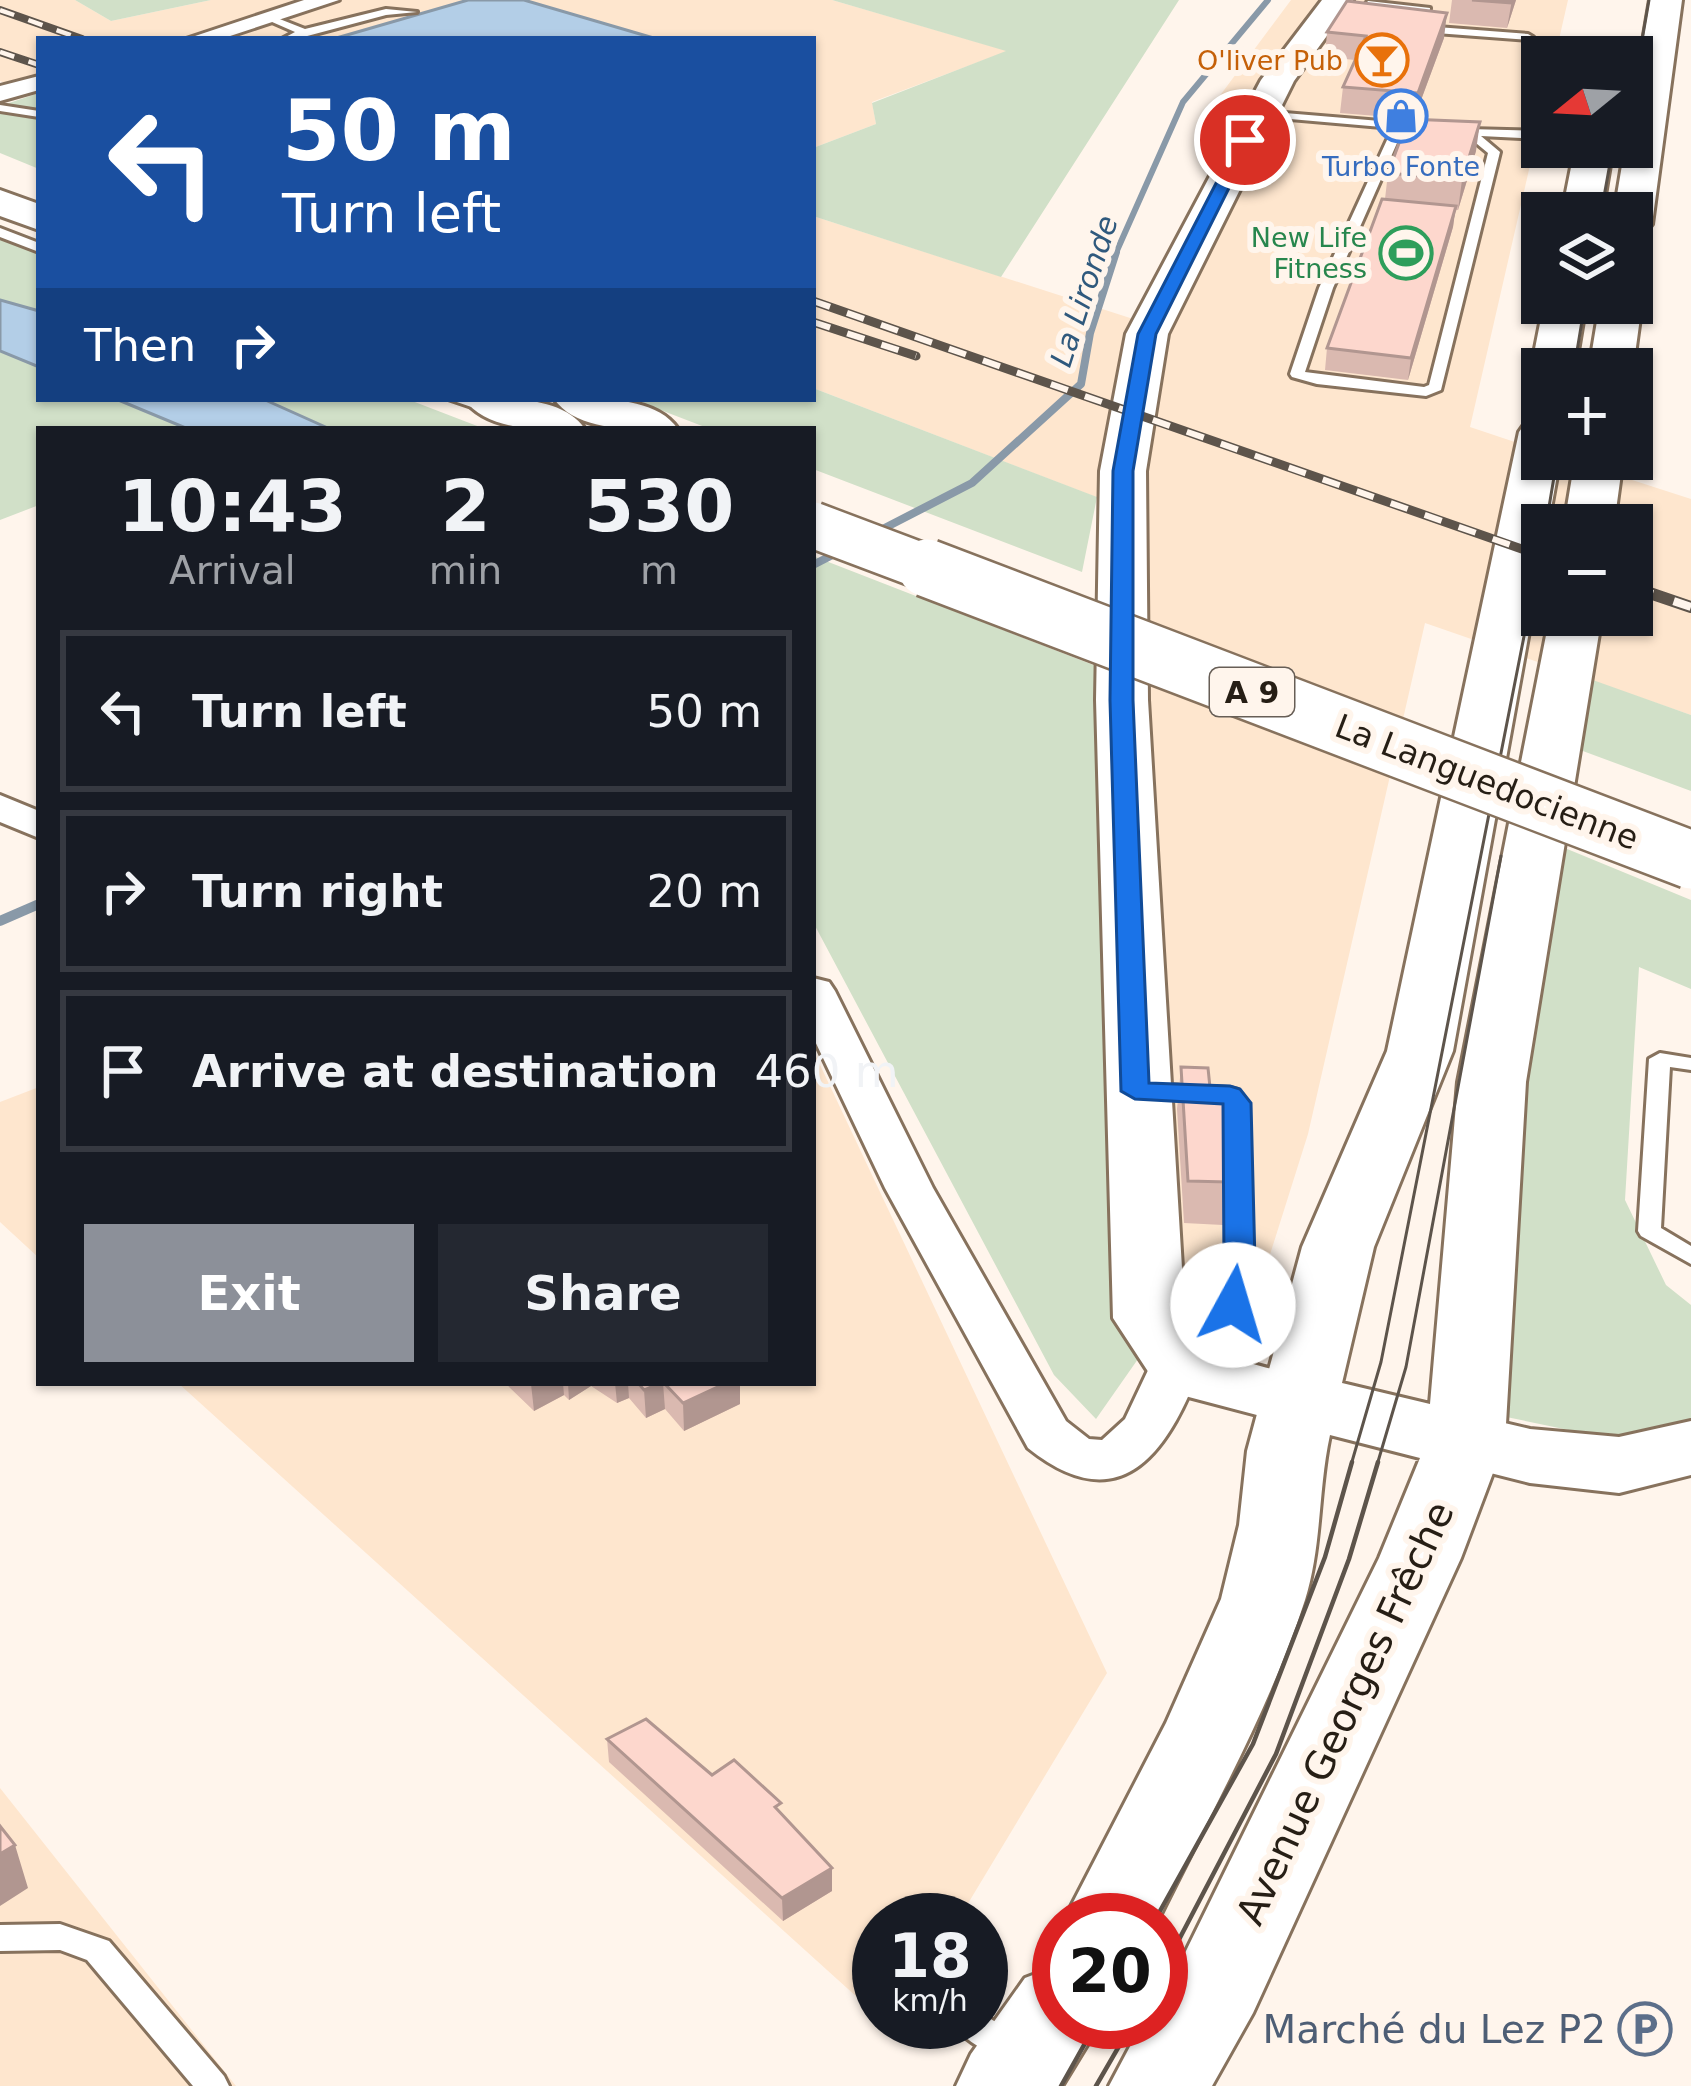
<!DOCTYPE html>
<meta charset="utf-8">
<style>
body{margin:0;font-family:"DejaVu Sans",sans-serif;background:#242831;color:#f1f3f6;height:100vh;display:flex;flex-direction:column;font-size:45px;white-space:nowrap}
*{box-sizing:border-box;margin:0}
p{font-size:39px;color:#9ea1a6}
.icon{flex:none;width:66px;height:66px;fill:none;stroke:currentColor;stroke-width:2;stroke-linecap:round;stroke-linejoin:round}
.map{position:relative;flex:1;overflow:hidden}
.details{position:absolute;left:36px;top:426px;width:780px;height:960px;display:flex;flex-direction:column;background:#171b24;border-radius:0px;box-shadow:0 3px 9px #0004}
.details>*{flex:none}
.top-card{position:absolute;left:36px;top:36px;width:780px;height:366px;border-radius:0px;box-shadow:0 3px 9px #0004;background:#1a4fa0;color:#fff;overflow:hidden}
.needle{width:78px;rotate:252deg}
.fabs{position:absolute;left:1521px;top:36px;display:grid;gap:24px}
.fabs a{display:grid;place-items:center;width:132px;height:132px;border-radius:0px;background:#171b24;box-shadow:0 3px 9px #0004;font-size:60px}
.speed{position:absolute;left:852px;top:1893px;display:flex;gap:24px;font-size:60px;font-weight:700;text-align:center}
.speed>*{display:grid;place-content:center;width:156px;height:156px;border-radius:50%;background:#171b24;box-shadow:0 3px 9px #0004;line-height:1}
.speed small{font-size:30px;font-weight:400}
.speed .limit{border:18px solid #d22;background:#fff;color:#111}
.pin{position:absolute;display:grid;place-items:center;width:102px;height:102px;color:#fff;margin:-51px;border:6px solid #fff;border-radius:50%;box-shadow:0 3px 12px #0007}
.me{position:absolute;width:132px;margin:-66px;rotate:6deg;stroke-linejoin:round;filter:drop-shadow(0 0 9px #0008)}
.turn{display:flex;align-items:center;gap:42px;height:252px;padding:0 48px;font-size:54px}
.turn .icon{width:156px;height:156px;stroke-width:2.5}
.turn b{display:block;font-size:84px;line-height:102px}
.then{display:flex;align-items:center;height:114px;padding:0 48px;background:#0003;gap:24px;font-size:45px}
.eta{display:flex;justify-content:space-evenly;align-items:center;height:204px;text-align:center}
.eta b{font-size:72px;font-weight:600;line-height:84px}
.action{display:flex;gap:24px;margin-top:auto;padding:24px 48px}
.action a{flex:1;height:138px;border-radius:0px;background:#8c9099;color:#fff;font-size:48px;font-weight:600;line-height:138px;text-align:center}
.action a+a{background:#242831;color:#f1f3f6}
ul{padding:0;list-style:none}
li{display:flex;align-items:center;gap:36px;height:162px;margin:0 24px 18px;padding:0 24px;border:6px solid #363941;border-radius:0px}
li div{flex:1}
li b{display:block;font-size:45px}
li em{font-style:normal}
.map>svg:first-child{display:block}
.built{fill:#fee6ce;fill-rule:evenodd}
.green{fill:#d1e0c8}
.water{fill:#b3cee7;stroke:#8999a8;stroke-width:3}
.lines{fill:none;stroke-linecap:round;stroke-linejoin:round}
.stream-far2{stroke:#8999a8;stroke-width:6}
.stream-far1{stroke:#8999a8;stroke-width:8}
.stream{stroke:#8999a8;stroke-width:10}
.lane-casing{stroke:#87725d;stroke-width:6}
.street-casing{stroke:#87725d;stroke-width:6}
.secondary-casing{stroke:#87725d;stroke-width:6}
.primary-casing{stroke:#87725d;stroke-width:6}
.highway-casing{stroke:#87725d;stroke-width:6}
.lane{fill:#fff;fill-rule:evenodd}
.street{fill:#fff;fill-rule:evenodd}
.secondary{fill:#fff;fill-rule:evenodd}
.primary{fill:#fff;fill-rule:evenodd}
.highway{fill:#fff;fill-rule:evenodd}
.tram-far1{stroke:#5d544b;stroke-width:3}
.tram{stroke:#5d544b;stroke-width:4.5}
.rail-far2-casing{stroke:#5d544b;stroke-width:8}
.rail-far1-casing{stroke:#5d544b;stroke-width:9}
.rail-casing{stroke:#5d544b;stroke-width:12}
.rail-far2{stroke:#fff5ec;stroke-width:4.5;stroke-dasharray:15;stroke-linecap:butt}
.rail-far1{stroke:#fff5ec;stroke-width:6;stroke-dasharray:18;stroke-linecap:butt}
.rail{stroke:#fff5ec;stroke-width:8;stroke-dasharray:22;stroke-linecap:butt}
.highway-bridge-far1-casing{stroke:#87725d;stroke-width:50;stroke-linecap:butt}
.highway-bridge-casing{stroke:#87725d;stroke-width:62;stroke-linecap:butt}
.highway-bridge-far1{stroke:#fff;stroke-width:45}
.highway-bridge{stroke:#fff;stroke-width:57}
.wall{fill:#dab9b0}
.shaded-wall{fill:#b19690}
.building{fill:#fdd7cd;stroke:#b19690;stroke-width:3}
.route{fill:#1a73e8;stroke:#114b97;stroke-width:3}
.labels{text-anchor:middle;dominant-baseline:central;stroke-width:12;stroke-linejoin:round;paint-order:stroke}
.far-food-label{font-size:27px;fill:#c56008;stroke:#fff5ec;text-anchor:end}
.far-shop-label{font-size:27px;fill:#366cbe;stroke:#fff5ec}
.far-leisure-label{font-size:27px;fill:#27864d;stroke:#fff5ec;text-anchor:end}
.far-water-label{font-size:30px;font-style:italic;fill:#2f597d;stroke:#fff5ec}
.shield{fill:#fff5ec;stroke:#675e56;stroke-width:3}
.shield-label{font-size:30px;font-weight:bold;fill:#261e15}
.street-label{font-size:33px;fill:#261e15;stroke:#fff5ec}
.near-street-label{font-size:39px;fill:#261e15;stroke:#fff5ec}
.near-service-label{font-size:39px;fill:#4e5e75;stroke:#fff5ec;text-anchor:end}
</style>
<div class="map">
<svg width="1691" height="2086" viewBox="0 0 1691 2086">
<rect width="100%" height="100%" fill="#fff5ec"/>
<!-- built -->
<path class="built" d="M0,0H75L111,21L211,0H832L1008,51L872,102L876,124L813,148V39H39V95L0,81Z
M1291,0H1568L1555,57H1542V113L1470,427L1542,451V459H1567L1691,499V715L1425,623L1308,1134L1249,1321L1217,1358L1181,1326L1140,514L813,388V216L1155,326L1214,158L1210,109ZM1542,525H1632V615H1542Z
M813,1050L1107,1673L958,1920H879V2017L178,1383H813Z
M39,1087V1258L0,1222V1102Z
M0,1788L236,2086H0Z"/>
<!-- green -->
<path class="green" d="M75,0H211L111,21Z
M832,0H1179L1001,277L813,216V148L876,124L872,103L1006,51Z
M36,94L39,95V169L0,153V106Z
M0,239L39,254V311L0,300Z
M0,351L39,367V399H116L188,429H39V505L0,520Z
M813,388L1097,497L1082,572L813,469V429H710L632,399H813Z
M263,399H407L485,429H330Z
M813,556L1096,666L1138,1359L1096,1419L1054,1375L813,922Z
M1590,679L1691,715V791L1572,747Z
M1555,844L1691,900V989L1639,967L1625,1200L1666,1285L1691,1305V1423L1612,1439L1487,1413L1512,1059Z"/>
<!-- water -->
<path class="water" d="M468,0H524L657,39H333Z
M0,300L39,311V367L0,351Z
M116,399H263L330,429H188Z"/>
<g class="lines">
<!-- stream-far2 -->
<path class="stream-far2" d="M1115,255L1183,102L1268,0"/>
<!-- stream-far1 -->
<path class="stream-far1" d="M873,534L972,483L1081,384L1090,333L1116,252
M813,565L844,549"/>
<!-- stream -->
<path class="stream" d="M0,921L39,904"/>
<!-- lane casing -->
<g class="lane-casing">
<path id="lane" d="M1368,1L1430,8L1428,23L1437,27L1528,34L1533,37L1528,40L1436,33L1418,27L1420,13L1364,6Z
M386,9L417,12L386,15L296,39H282L295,32L263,18L272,16L305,29Z
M0,105L39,111V117L0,111Z
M1261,111L1416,124L1422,127L1416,130L1257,116V112Z
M1469,129L1542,131V139L1481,136L1500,152L1441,390L1426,396L1317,384L1292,377L1290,374L1319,288L1387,140L1425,133L1429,135V139L1397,143L1333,288L1305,372L1424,387L1429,385L1488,153L1465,134L1463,132Z
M0,228L39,243V252L0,237Z
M448,399H470L502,411L495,415Z
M1660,1053L1691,1058V1070L1670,1067L1661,1228L1691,1246V1264L1641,1236L1638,1231L1649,1059Z
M1145,1084L1230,1088L1238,1090L1248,1103L1252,1263L1245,1305L1191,1362H1173L1170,1356L1222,1302L1228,1263L1226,1104L1137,1096L1134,1091Z
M60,1924L109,1941L224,2076L229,2086H193L87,1960L60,1950L0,1951V1925Z
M981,2013L1022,2038L1027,2048L1022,2058L1011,2062C992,2055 962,2041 953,2022H981Z"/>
</g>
<!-- street casing -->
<g class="street-casing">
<path id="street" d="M304,0H339L221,39H186Z
M39,76V90L0,101V86Z
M0,795L39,811V838L0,822Z
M813,978L829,982L835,991L933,1188L1066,1421L1089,1439L1102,1440L1125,1419L1159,1347L1177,1342L1195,1347L1203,1360C1171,1447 1124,1525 1028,1448L885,1188L813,1037Z"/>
</g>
<!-- secondary casing -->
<g class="secondary-casing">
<path id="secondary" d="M1322,0H1353L1294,81L1168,334L1146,471L1148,700L1185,1318C1217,1366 1275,1367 1325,1382L1336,1400L1325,1418L1299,1426L1185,1396L1149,1373L1113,1318L1096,700L1100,471L1126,334L1261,80Z
M1466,1414L1530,1429L1619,1437L1691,1421V1475L1619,1493L1530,1483L1439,1460L1428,1441L1439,1422Z"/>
</g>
<!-- primary casing -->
<g class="primary-casing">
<path id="primary" d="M1650,0H1682L1652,224L1646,232L1632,236V213H1614L1625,147H1632V106Z
M1575,147H1613L1602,213H1562Z
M1632,293L1642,303L1633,369H1589L1600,303H1632Z
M1544,303H1586L1575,369H1542V380L1531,369Z
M1542,418V459H1560L1548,525H1542V560L1453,1051L1374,1247L1342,1383L1430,1404L1458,1082L1550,615H1602L1526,1082L1505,1441L1461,1558L1253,2013L1212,2086H1109L1143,2022H1161V1993L1185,1953L1379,1558L1420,1458L1330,1435C1318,1489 1322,1546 1305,1600C1269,1711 1209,1816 1158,1920H1064L1166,1723L1221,1599L1239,1525L1247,1451L1302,1247L1387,1051L1519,432L1526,422Z
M1575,459H1623L1614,525H1564Z
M1059,1965V2022H1101L1062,2086H956L971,2054L1025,1978Z"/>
</g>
<!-- highway casing -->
<g class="highway-casing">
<path id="highway" d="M0,190L39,204V230L0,216Z
M464,399C502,399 561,394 585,429C548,429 489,434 464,399Z
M554,399C592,399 654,394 678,429C640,429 579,434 554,399Z"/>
</g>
<!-- lane -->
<use href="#lane" class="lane"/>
<!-- street -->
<use href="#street" class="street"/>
<!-- secondary -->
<use href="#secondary" class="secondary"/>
<!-- primary -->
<use href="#primary" class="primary"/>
<!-- highway -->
<use href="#highway" class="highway"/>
<!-- tram-far1 -->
<path class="tram-far1" d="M1632,98L1649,0
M1601,213L1613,147
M1574,369L1585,303
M1546,525L1557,459
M1351,1465L1381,1362L1542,545
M1377,1465L1406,1367L1501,856"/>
<!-- tram -->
<path class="tram" d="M1155,1920L1253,1744L1325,1557L1352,1462
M1161,1974L1276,1754L1349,1559L1378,1462
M1061,2086L1097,2022
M1096,2086L1133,2022"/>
<!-- rail-far2 casing -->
<g class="rail-far2-casing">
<path id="rail-far2" d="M0,10L82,39
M0,52L39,65"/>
</g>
<!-- rail-far1 casing -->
<g class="rail-far1-casing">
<path id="rail-far1" d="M813,301L1542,556
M813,322L916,356"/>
</g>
<!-- rail casing -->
<g class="rail-casing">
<path id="rail" d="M1632,587L1691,607"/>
</g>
<!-- rail-far2 -->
<use href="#rail-far2" class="rail-far2"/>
<!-- rail-far1 -->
<use href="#rail-far1" class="rail-far1"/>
<!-- rail -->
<use href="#rail" class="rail"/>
<!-- highway-bridge-far1 casing -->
<g class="highway-bridge-far1-casing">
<path id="highway-bridge-far1" d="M813,525L935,571"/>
</g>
<!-- highway-bridge casing -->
<g class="highway-bridge-casing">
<path id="highway-bridge" d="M927,568L1691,860"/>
</g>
<!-- highway-bridge-far1 -->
<use href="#highway-bridge-far1" class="highway-bridge-far1"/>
<!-- highway-bridge -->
<use href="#highway-bridge" class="highway-bridge"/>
</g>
<!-- wall -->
<path class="wall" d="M1452,0H1516L1507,28L1449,23Z
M1327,32L1444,38L1414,119L1476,151L1458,210H1455L1453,227L1408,380L1325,370L1327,348L1385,199L1388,173L1414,119L1340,113L1343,87L1355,60L1325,57Z
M1181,1067L1211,1097L1228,1182L1223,1225L1184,1223L1177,1109Z
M505,1383H740V1404L684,1431L665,1409L646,1418L629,1398L617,1403L591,1386L569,1400L564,1395L534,1411Z
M607,1739L712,1775L781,1814L832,1891L783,1921L609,1762Z"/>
<!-- shaded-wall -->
<path class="shaded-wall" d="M1512,0H1516L1507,28Z
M1447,13L1444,38L1414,119L1418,93Z
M1480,122L1476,151L1458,210L1462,180Z
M1456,206L1453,227L1408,380L1411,358Z
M533,1383H563L564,1395L534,1411L531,1384Z
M568,1383H591V1386L569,1400Z
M615,1383H628L629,1398L617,1403Z
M660,1383H663L665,1409L646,1418L644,1390Z
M726,1383H740V1404L684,1431L683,1403Z
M15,1845L28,1888L0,1906V1854Z
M832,1868V1891L783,1921L782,1898Z"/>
<!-- building -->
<path class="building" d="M1472,0H1512L1511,3Z
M1347,1L1447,13L1418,93L1343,87L1366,36L1327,32Z
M1408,119L1480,122L1462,180L1388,173Z
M1382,199L1456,206L1411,358L1327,348Z
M1181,1067L1208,1068L1211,1097L1224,1098L1228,1182L1188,1181Z
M638,1383H660L644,1390Z
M664,1383H726L683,1403Z
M646,1719L712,1775L734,1760L781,1803L775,1807L832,1868L782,1898L607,1739Z
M0,1826L15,1845L0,1854Z"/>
<!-- route -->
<path class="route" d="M1240,137L1253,140L1156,334L1133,471V700L1149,1083L1230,1086L1240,1089L1251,1103L1255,1263L1248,1305L1233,1316L1218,1305L1224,1263L1223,1104L1135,1099L1121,1091L1110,700L1113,471L1138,334Z"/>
<!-- icons -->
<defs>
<g id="bar-ring" transform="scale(2.7)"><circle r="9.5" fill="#fff5ec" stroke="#e8710a" stroke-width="1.5"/><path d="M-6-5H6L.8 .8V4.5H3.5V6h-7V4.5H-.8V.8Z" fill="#e8710a"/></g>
<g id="shop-ring" transform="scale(2.7)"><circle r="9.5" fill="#fff5ec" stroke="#3f7fe0" stroke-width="1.5"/><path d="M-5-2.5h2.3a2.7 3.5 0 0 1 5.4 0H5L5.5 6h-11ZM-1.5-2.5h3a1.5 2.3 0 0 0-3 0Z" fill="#3f7fe0"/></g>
<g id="stadium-ring" transform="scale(2.7)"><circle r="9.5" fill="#fff5ec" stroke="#2e9e5b" stroke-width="1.5"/><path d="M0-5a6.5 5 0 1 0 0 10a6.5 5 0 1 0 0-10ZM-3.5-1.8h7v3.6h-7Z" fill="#2e9e5b"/></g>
<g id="parking-ring" transform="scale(2.7)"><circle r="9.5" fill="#fff5ec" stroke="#5c6f8a" stroke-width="1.5"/><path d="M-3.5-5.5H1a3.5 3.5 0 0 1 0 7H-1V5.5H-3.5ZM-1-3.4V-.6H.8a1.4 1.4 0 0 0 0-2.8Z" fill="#5c6f8a"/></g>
</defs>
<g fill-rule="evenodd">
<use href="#bar-ring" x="1382" y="60"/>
<use href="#shop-ring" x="1401" y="116"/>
<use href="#stadium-ring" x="1406" y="253"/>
<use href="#parking-ring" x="1645" y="2029"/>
</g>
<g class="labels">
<!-- far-food labels -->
<g class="far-food-label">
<text x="1343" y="60">O'liver Pub</text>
</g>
<!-- far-shop labels -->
<g class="far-shop-label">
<text x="1401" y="166">Turbo Fonte</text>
</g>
<!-- far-leisure labels -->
<g class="far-leisure-label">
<text x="1367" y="237">New Life<tspan x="1367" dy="31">Fitness</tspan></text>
</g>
<!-- far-water labels -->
<g class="far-water-label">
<text transform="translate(1084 291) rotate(-72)">La Lironde</text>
</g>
<!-- shield labels -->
<rect class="shield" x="1210" y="668" width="84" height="48" rx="9"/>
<g class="shield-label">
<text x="1252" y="692">A 9</text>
</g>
<!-- street labels -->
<g class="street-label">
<text transform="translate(1487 782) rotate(21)">La Languedocienne</text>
</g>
<!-- near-street labels -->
<g class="near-street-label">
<text transform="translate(1345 1713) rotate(-65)">Avenue Georges Frêche</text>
</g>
<!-- near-service labels -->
<g class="near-service-label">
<text x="1606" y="2029">Marché du Lez P2</text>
</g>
</g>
</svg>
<div class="fabs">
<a><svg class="needle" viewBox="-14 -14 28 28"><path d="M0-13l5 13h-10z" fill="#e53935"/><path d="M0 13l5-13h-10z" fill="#9ea1a6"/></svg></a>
<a><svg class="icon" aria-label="layers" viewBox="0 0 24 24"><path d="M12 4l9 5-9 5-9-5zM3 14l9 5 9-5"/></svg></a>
<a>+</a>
<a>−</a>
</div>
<div class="speed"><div>18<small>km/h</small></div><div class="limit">20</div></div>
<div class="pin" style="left:1245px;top:140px;background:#d93025"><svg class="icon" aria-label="arrive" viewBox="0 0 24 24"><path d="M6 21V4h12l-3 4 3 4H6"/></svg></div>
<svg class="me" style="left:1233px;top:1305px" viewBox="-20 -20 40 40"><circle r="19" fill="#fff"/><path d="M0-13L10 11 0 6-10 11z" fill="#1a73e8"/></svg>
<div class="top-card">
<div class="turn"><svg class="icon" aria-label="left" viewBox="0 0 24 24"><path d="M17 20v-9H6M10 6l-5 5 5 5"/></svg><div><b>50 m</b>Turn left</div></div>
<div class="then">Then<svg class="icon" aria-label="right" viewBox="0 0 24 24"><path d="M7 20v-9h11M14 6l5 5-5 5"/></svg></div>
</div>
<section class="details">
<div class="eta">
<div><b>10:43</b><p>Arrival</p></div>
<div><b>2</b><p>min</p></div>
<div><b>530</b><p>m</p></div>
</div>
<ul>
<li><svg class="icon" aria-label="left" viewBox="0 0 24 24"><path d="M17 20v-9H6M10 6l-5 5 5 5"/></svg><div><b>Turn left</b></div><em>50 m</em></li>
<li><svg class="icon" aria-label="right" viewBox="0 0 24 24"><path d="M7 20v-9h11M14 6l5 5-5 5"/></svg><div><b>Turn right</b></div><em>20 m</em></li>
<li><svg class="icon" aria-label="arrive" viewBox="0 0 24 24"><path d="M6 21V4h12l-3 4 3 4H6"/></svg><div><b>Arrive at destination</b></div><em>460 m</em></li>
</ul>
<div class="action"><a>Exit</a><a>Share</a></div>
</section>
</div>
